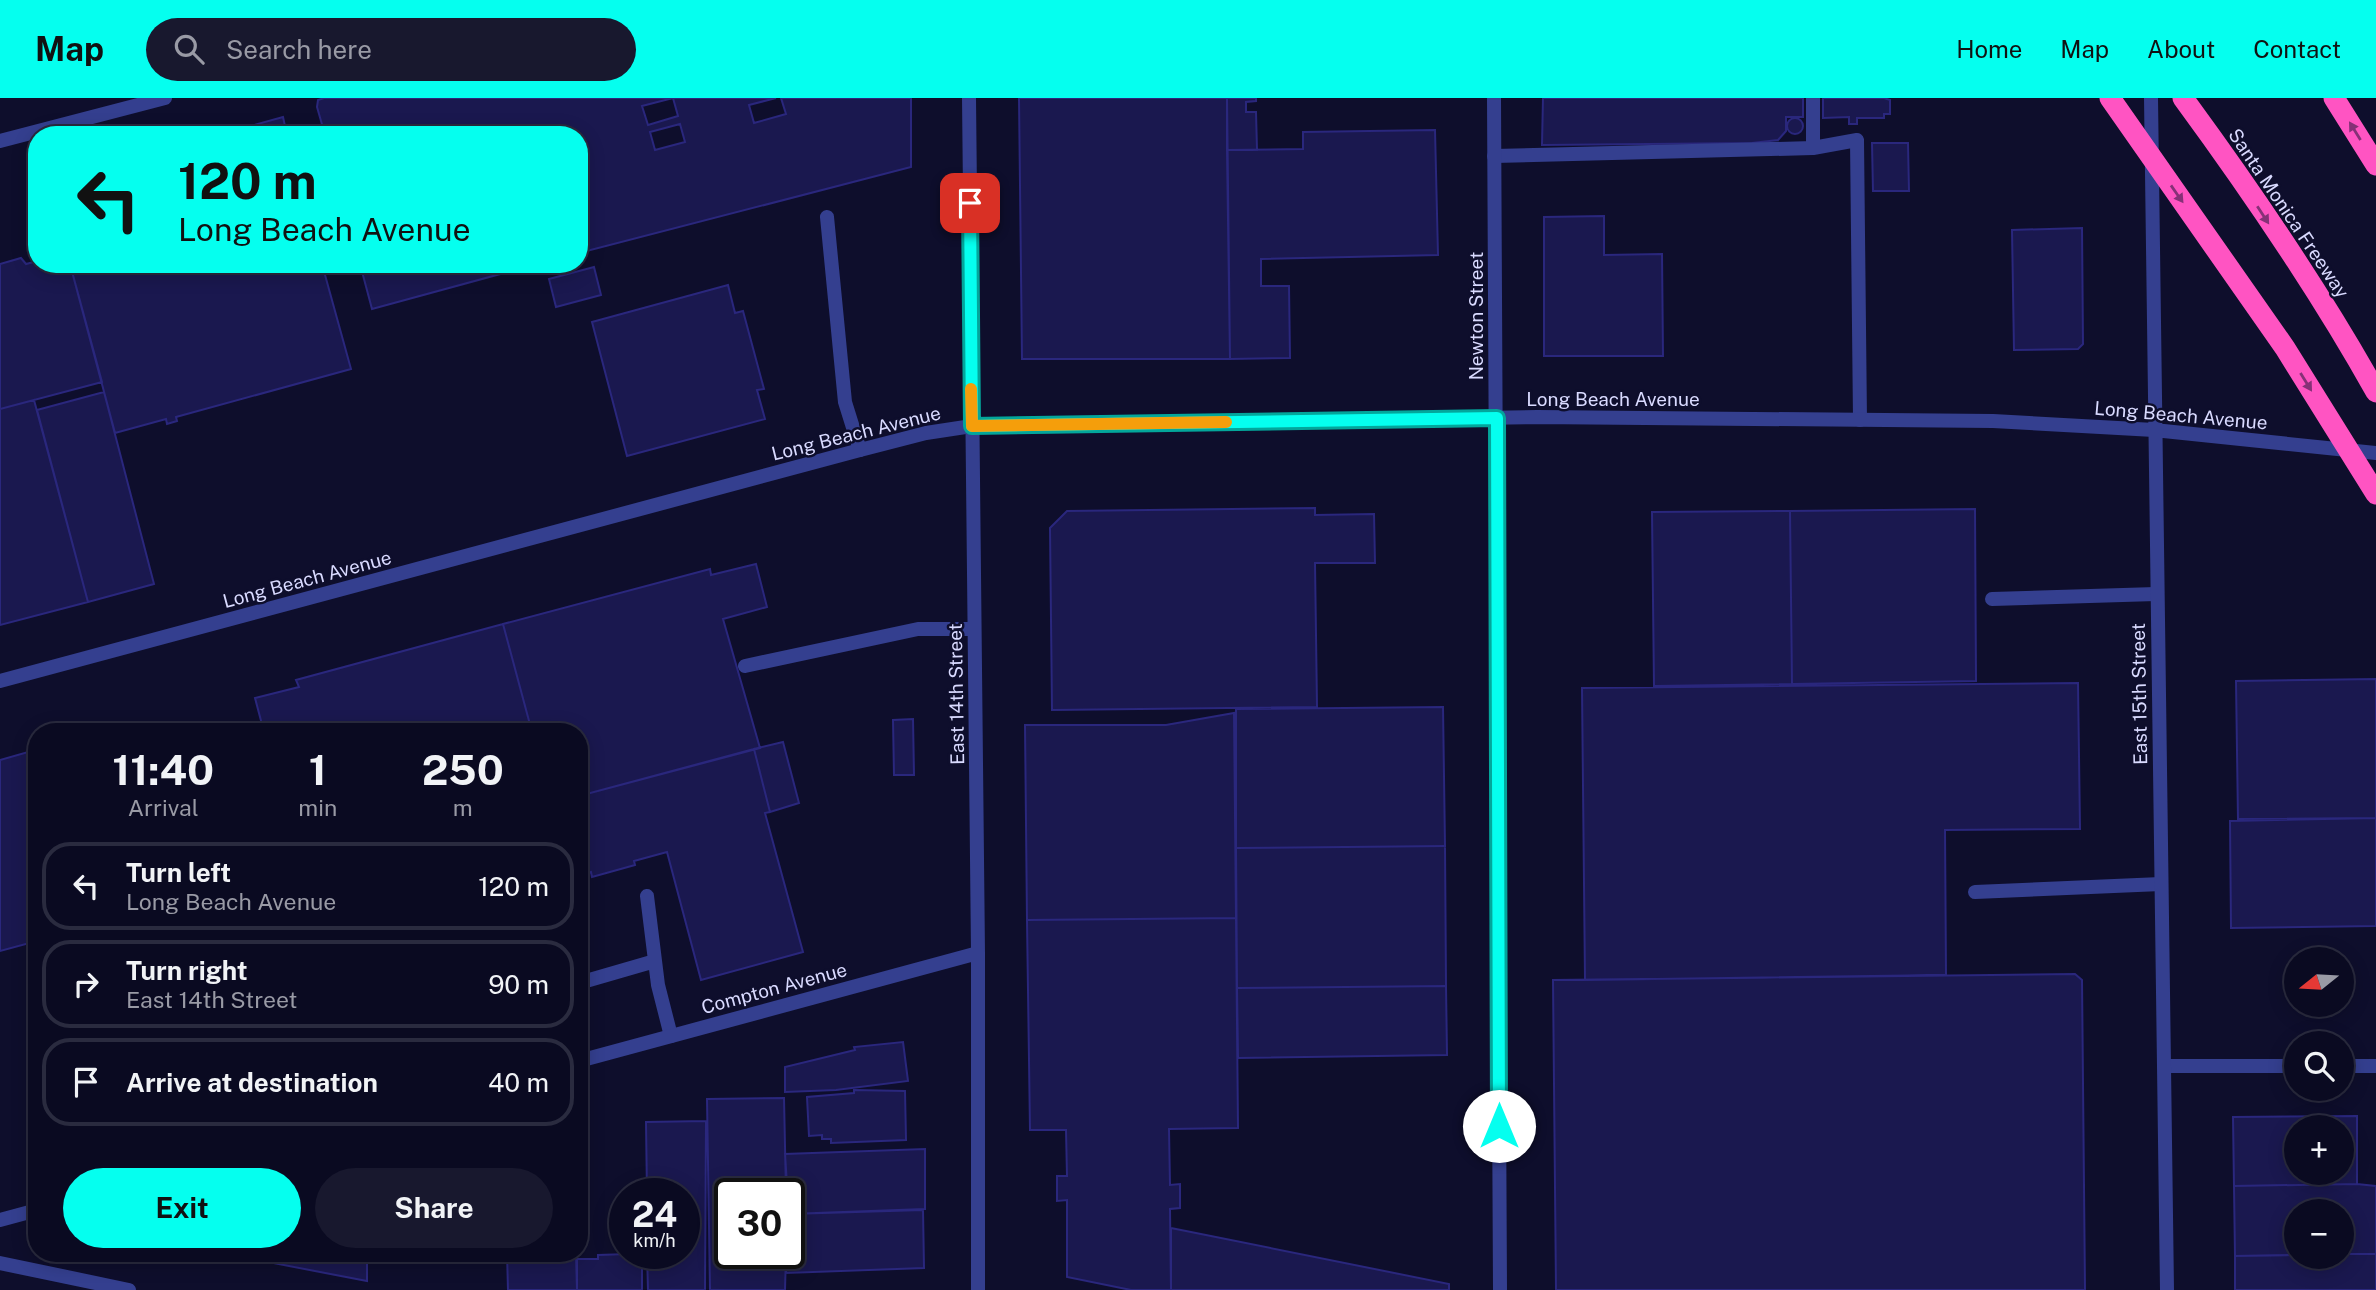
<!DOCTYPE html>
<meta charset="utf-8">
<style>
body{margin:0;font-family:"Public Sans",sans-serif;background:#18182e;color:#f1f3f6;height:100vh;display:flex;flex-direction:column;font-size:26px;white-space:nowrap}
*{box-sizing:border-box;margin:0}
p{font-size:23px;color:#999aa5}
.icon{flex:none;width:38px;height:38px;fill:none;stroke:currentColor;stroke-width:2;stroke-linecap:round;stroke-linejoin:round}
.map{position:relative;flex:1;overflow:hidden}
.side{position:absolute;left:28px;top:625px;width:560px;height:539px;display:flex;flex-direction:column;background:#0a0a21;border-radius:28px;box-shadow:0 4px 18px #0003,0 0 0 2px #2a2b3f}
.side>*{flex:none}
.guide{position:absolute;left:28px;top:28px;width:560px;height:147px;border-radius:28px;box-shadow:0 4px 18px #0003,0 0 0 2px #2a2b3f;background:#05ffef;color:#111;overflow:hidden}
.needle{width:46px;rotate:252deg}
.fabs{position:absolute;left:2284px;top:849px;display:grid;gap:14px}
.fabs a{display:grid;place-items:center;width:70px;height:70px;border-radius:50%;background:#0a0a21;box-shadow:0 4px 18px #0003,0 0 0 2px #2a2b3f;font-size:35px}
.speed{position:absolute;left:609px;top:1080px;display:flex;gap:14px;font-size:35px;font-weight:700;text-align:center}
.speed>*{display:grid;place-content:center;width:91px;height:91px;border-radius:50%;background:#0a0a21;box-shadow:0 4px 18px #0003,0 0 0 2px #2a2b3f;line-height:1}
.speed small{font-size:18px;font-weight:400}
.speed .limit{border:4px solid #111;border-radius:10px;background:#fff;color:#111}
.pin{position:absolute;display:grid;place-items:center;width:60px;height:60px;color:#fff;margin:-30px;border-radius:14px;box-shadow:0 4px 10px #0006}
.me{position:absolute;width:77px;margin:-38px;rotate:0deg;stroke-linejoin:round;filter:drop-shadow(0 0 5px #0008)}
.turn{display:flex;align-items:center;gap:24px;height:147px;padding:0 35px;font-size:32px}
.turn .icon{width:91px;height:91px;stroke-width:2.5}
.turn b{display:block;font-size:49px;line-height:60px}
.eta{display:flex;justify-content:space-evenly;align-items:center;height:119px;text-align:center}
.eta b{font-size:42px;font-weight:700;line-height:49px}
.action{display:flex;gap:14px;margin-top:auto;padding:14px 35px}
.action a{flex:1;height:80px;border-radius:42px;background:#05ffef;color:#111;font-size:28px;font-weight:700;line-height:80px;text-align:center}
.action a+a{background:#18182e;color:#f1f3f6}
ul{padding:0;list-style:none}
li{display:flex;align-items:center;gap:21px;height:88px;margin:0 14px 10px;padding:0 21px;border:4px solid #2a2b3f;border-radius:28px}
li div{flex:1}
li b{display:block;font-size:26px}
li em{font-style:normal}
header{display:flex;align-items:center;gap:42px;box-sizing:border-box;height:98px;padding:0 35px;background:#05ffef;color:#111}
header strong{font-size:33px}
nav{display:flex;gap:38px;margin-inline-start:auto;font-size:24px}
.search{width:490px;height:63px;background:#18182e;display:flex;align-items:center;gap:18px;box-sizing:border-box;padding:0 24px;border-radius:38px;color:#999aa5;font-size:26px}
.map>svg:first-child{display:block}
.building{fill:#1a184f;stroke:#2a277d;stroke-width:2;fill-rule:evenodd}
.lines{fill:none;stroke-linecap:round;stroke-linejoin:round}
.service{stroke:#343f8f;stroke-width:14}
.minor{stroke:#343f8f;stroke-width:14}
.tertiary{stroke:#343f8f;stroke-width:14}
.motorway{stroke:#ff54c2;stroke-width:21}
.oneway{fill:#863177}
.route-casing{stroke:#03a69b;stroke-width:18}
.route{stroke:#05ffef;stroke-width:12}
.slow{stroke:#f59e0b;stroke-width:12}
.labels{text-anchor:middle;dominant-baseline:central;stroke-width:5;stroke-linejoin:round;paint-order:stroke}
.street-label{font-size:19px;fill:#d9daff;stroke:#0e0e2c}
</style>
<header>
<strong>Map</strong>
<div class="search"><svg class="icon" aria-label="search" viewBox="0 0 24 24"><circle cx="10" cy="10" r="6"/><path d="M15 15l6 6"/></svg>Search here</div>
<nav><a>Home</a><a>Map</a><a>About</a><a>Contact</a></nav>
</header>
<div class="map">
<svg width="2376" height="1192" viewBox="0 0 2376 1192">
<rect width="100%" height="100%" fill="#0e0e2c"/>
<!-- building -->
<path class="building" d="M324,0H776L749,7L754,25L786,16L781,0H911V69L579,155V37H563L561,29L532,37H325L317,9L318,2ZM673,0L678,18L648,27L642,8ZM680,26L685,44L655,52L650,34Z
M1019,0H1227L1230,261H1022Z
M1227,0H1256V3L1246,4V14H1256L1257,52H1227Z
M1543,0H1803V19H1786V33L1778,42L1752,45L1542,47Z
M1823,0H1884L1890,2V16H1884V20H1857V26H1849V19L1823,20Z
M283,19L287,37H218Z
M1787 28a8 8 0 1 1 16 0a8 8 0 1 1-16 0Z
M1435,32L1438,157L1261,161V188H1289L1290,260L1230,261L1227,52L1303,51V34Z
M1872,45H1908L1909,93H1873Z
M1604,118V157L1662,156L1663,258H1544V119Z
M2082,130L2083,246L2078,251L2014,252L2012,132Z
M21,160L26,166L37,163V166H70L102,284L0,311V166Z
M70,166H322L351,271L176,319L177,323L167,326L166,321L115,335Z
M360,166H537L372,211Z
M594,169L601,197L556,209L549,181Z
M728,187L735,215L743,213L764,291L757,292L765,321L627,358L592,224Z
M104,294L154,486L88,504L37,312Z
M34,302L88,504L0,527V311Z
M1315,410V417L1374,416L1375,465H1315L1317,609L1052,612L1050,430L1067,413Z
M1975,411L1976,583L1792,586L1790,413Z
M1790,413L1792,586L1654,588L1652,414Z
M756,466L767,509L723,521L760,650L579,698V634H532L503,526L710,471L711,477Z
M503,526L532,634H264L255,600L299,589L296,582Z
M2376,581V720L2238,721L2236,583Z
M2078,585L2080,731L1945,732L1946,877L1585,882L1582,590Z
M1443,609L1445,748L1236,750V611Z
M1234,615L1236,820L1027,822L1025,627H1166Z
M913,621L914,677H894L893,622Z
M783,644L799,705L770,714L754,651Z
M754,651L770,714L765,715L803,854L701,882L667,754L634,763L635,767L592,779L591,774L579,777V698Z
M35,652L37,843L0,853V662Z
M2376,720V828L2231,830L2230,723Z
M1445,748L1446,888L1237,890L1236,750Z
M1236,820L1238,1030L1169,1031L1170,1087L1180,1086V1110L1170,1111L1171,1192H1131L1067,1179V1102L1057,1103V1078H1067L1066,1032H1030L1027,822Z
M2075,876L2082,882L2085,1192H1556L1553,882Z
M1446,888L1447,957L1238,960L1237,890Z
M903,944L908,983L836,992L785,994V969L855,952L854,949Z
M854,992L905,993L906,1042L831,1045V1041H822V1037L809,1038L807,999L854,995Z
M784,1000L786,1096H730V1155H786L785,1192H710L707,1001Z
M2357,1018V1086L2234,1088L2233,1019ZM2296,1029H2342V1074H2296Z
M706,1023L705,1192H648L647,1155H684V1096H647L646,1024Z
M925,1051V1111L789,1116L785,1056Z
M2357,1086L2376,1088V1156H2342V1113H2296V1157L2235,1158L2234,1088Z
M923,1112L924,1170L786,1175L789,1116Z
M1171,1130L1449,1186V1192H1171Z
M221,1155H367V1183Z
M507,1155H576L577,1192H508Z
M628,1156V1161H642V1192H577V1161H598V1157Z
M2342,1156H2376V1192H2235V1158Z"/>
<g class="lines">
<!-- service -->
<path class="service" d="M1813,0V50
M1494,58L1813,50L1857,42L1860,322
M827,119L845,304L860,352
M1992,501L2156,496
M745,568L918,531H974
M1975,794L2161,786
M647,798L658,887L671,938
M579,885L655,863"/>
<!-- minor -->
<path class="minor" d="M969,0L978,855V1192
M1494,0L1500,1192
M0,43L165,0
M579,963L978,855
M2164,968H2296
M2342,968H2376
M0,1122L37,1112"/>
<!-- tertiary -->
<path class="tertiary" d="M2151,0L2167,1192
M0,583L860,352L926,335L972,328L1537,319L1993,323L2154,332L2376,355
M0,1165L129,1192"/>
<!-- motorway -->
<path class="motorway" d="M2110,0L2285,250L2376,396
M2183,0C2252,94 2319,192 2376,294
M2334,0L2376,67"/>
</g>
<!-- one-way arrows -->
<defs><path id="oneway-solid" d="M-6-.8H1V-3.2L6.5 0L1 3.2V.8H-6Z" transform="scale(1.75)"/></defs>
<g class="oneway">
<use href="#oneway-solid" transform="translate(2355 33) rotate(-122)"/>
<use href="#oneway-solid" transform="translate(2177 96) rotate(55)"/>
<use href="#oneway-solid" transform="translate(2263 117) rotate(57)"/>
<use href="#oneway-solid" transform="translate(2306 284) rotate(58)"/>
</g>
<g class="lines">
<!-- route casing -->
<g class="route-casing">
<path id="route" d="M970,105L972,328L1497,320L1499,1028"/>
</g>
<!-- route -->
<use href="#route" class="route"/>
<!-- slow -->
<path class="slow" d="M971,291L972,328L1226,324"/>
</g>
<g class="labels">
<!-- street labels -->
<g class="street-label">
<text transform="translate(2289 115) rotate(56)">Santa Monica Freeway</text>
<text transform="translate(1476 218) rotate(-90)">Newton Street</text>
<text x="1613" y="301">Long Beach Avenue</text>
<text transform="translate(2181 317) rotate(5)">Long Beach Avenue</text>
<text transform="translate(856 335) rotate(-14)">Long Beach Avenue</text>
<text transform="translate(307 481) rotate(-15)">Long Beach Avenue</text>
<text transform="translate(956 596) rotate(-91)">East 14th Street</text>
<text transform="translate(2139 596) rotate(-91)">East 15th Street</text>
<text transform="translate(774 890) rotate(-15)">Compton Avenue</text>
</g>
</g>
</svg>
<div class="fabs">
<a><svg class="needle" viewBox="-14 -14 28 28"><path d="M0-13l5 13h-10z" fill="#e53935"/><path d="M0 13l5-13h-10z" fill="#999aa5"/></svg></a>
<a><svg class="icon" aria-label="search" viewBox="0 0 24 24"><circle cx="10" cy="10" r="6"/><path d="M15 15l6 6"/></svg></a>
<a>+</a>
<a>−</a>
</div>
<div class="speed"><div>24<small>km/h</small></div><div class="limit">30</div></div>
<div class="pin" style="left:970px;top:105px;background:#d93025"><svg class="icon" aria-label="arrive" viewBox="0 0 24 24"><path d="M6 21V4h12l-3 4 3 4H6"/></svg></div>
<svg class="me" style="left:1499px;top:1028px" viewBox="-20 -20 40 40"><circle r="19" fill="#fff"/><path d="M0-13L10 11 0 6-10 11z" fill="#05ffef"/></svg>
<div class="guide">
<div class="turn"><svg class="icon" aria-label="left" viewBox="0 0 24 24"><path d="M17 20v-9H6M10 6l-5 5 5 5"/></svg><div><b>120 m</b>Long Beach Avenue</div></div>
</div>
<section class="side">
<div class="eta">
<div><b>11:40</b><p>Arrival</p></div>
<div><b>1</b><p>min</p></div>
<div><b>250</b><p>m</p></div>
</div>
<ul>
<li><svg class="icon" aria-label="left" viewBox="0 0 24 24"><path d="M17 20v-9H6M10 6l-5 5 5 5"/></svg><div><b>Turn left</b><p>Long Beach Avenue</p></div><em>120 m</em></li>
<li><svg class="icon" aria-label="right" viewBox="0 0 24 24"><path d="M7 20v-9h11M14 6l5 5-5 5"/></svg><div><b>Turn right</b><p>East 14th Street</p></div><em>90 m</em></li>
<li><svg class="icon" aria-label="arrive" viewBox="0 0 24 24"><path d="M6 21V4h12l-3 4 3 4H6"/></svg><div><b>Arrive at destination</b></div><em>40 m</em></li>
</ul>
<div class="action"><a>Exit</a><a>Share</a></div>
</section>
</div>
